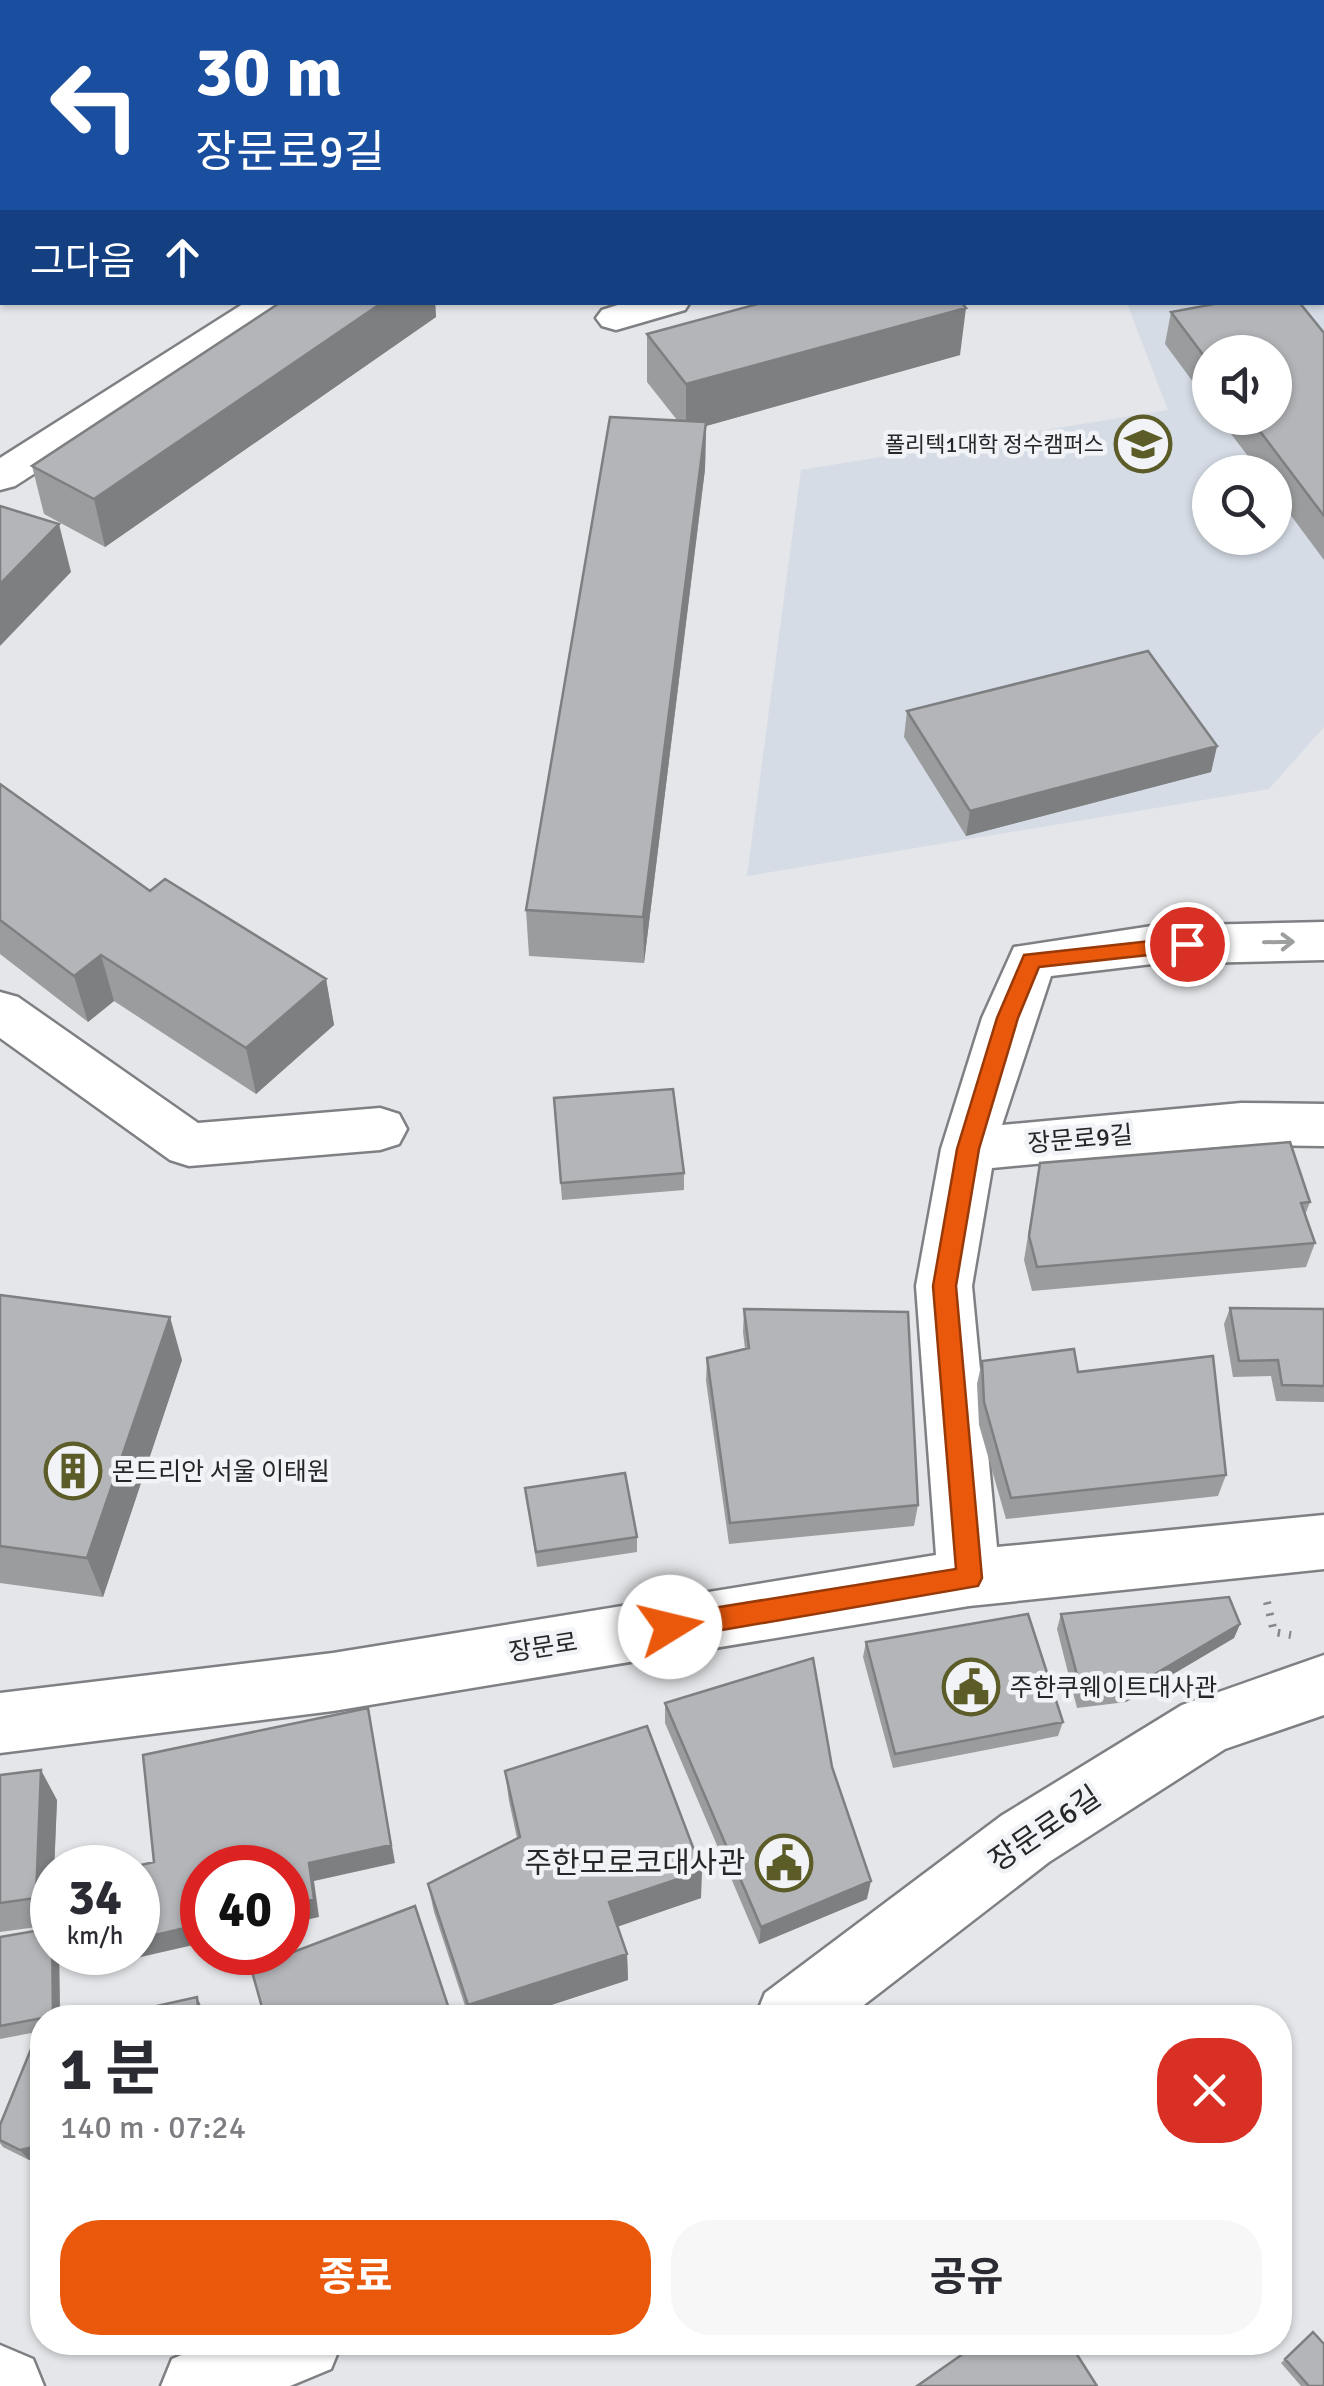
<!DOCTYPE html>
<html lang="ko">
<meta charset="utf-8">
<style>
body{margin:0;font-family:Signika,"Noto Sans KR",sans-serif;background:#f7f7f7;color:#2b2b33;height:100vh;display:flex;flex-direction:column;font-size:38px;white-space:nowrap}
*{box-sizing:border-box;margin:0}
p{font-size:32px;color:#7c7c81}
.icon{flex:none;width:55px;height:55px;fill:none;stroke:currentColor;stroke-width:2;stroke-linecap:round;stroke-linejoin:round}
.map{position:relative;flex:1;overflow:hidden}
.drawer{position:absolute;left:30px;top:2005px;width:1262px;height:350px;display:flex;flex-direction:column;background:#fff;border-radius:40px;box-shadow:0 2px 8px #0004}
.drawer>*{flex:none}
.banner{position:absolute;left:0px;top:0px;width:1325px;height:305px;box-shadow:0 2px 8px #0004;background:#1a4fa0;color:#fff;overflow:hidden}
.controls{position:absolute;left:1192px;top:335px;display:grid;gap:20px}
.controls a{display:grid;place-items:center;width:100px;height:100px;border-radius:50%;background:#fff;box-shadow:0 2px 8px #0004;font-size:50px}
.speed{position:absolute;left:30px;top:1845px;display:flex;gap:20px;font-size:50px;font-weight:700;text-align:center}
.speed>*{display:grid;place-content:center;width:130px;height:130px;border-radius:50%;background:#fff;box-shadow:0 2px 8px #0004;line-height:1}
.speed small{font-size:25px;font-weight:400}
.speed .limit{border:15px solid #d22;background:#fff;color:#111}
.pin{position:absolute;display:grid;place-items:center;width:85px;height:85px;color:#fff;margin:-42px;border:5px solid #fff;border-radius:50%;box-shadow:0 2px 10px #0007}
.me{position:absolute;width:110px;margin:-55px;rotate:81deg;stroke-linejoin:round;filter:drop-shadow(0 0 8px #0008)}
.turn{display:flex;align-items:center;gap:35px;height:210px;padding:0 30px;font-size:45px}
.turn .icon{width:130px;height:130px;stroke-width:2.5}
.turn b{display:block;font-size:70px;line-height:85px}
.then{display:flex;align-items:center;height:95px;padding:0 30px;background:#0003;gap:20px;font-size:38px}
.round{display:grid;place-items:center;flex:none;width:105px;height:105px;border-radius:40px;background:#f7f7f7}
.headline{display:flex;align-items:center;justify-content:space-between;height:170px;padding:0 30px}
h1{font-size:60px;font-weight:700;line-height:75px}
.action{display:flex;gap:20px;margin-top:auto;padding:20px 30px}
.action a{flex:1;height:115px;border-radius:40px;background:#ea580c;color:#fff;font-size:40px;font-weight:700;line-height:115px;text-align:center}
.action a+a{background:#f7f7f7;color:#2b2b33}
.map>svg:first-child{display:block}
.built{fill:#d5dce5;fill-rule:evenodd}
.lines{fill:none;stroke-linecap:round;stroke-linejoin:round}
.minor-casing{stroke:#7e8083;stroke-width:5}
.major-casing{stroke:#c2c3c3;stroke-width:5}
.path{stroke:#858789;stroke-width:8;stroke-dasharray:2.5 9;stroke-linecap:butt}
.minor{fill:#fff;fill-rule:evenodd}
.major{fill:#98b7e5;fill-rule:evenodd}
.wall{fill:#9a9c9e}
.shaded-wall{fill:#7d7f81}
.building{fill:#b3b5b8;stroke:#7d7f81;stroke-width:2.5}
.oneway{stroke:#9d9e9e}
.route{fill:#ea580c;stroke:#983908;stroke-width:2.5}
.labels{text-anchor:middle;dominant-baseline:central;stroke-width:9;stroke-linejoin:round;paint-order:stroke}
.far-poi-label{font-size:22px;fill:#262728;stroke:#f1f3f6;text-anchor:end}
.street-label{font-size:25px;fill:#262728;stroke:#f1f3f6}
.poi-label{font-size:25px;fill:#262728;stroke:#f1f3f6;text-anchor:start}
.near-street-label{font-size:30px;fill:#262728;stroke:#f1f3f6}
.near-poi-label{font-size:30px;fill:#262728;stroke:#f1f3f6;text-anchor:end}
</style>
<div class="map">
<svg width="1324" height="2386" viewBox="0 0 1324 2386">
<rect width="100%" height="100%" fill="#e4e6e9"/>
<!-- built -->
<path class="built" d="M1324,42V727L1269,789L747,876L801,470L1168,410L1127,303L1322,302ZM1210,352H1275V418H1210ZM1210,472H1275V538H1210Z"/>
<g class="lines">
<!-- minor casing -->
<g class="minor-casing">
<path id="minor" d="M246,302H293L288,310L15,486L0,490V458Z
M627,302H690L685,310L616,330L602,326L596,318L602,310Z
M1324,922V960L1152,964L1051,976L1002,1125L1241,1103L1324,1104V1146L1241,1145L992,1168L972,1286L997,1547L1324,1515V1569L969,1606L333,1711L0,1753V1693L333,1653L936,1555L916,1286L941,1149L982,1018L1014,947L1152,926Z
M0,992L18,997L198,1123L380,1108L399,1114L407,1129L399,1144L380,1150L189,1166L170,1160L0,1038Z
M1324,1655V1715L1225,1749L1049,1862L847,2018H755L765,1993L1001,1816L1182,1705Z
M212,2342H342L331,2369L290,2386H161L172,2359Z
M0,2345L33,2359L44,2386H0Z"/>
</g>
<!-- major casing -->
<g class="major-casing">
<path id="major" d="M1238,0H1284L1286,2H1240Z
M1319,2H1324V23L1322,2Z"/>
</g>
<!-- path -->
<path class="path" d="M1267,1602L1274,1632L1291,1635"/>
<!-- minor -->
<use href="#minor" class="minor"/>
<!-- major -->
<use href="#major" class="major"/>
</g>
<!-- wall -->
<path class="wall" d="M259,0H538V2H260Z
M1324,46V131L1322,129Z
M281,302H435L436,317L105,547L44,514L32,466Z
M1171,312L1324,333V560L1275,494V472H1260L1219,418H1275L1210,352V405L1165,344Z
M647,334L960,355L706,426L705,469L644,963L529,956L526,910L677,420L647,382Z
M907,711L1217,746L1211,772L966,836L904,737Z
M0,784L150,891L326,979L334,1025L256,1094L114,1001L88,1022L0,954Z
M554,1098L684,1173V1190L562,1200Z
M1040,1163L1310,1202L1305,1215L1315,1243L1306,1267L1032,1291L1024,1260Z
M0,1295L182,1360L103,1597L0,1583Z
M1230,1308L1324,1309V1402L1276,1401L1271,1376L1233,1377L1224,1324Z
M744,1309L918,1505L914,1526L729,1544L706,1381L707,1358L745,1349L743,1332Z
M982,1361L1078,1372L1226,1475L1218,1496L1006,1519L979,1425L977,1384Z
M525,1488L637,1537V1552L537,1567Z
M1061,1614L1240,1624L1234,1638L1126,1702L1077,1708L1057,1629Z
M866,1642L1063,1722L1058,1736L893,1768L863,1657Z
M665,1703L832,1767L867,1899L759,1944L665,1723Z
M505,1771L701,1898L618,1926L627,1954L628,1980L511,2018H469L434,1912L428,1884L517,1838L509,1801Z
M0,1775L57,1800L52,1925L0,1932Z
M52,1928V1952H59L60,2018H42V2031L0,2039V1937Z
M42,2031V2157L29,2160L3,2147L0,2143V2125Z
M1313,2332L1324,2386H1301L1281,2363Z"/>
<!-- shaded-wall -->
<path class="shaded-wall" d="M518,0H538V2H516Z
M383,302H435L436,317L105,547L94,499Z
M966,308L960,355L706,426L705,469L644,963L643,917L686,431V384Z
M59,524L71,572L0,646V584Z
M1217,746L1211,772L966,836L970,811Z
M101,955L114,1001L88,1022L74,976Z
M326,979L334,1025L256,1094L246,1048Z
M170,1317L182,1360L103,1597L87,1558Z
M1240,1624L1234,1638L1126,1702L1131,1688Z
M368,1708L395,1863L314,1881L319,1917L288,1924V1905L309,1863Z
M41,1770L57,1800L54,1868H52V1925L36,1898Z
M702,1871L701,1898L611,1929L609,1902Z
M871,1881L867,1899L759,1944L761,1927Z
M202,1924V1943L97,1967L89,1952H138V1939Z
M52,1928V1952H59L60,2018L53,2016Z
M627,1954L628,1980L511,2018H471L468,2005Z
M197,1997L202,2008L203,2018H199Z
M42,2145V2157L29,2160L20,2150Z"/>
<!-- building -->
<path class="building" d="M449,0H518L516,2H469Z
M617,0H796L816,2H616Z
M1037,0H1225L1223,2H1037Z
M281,302H383L94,499L32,466Z
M765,302H961L966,308L686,384L647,334Z
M1225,302H1299L1324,333V516L1250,418H1275V352H1210V364L1171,312Z
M610,417L706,422L643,917L526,910Z
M0,506L59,524L0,584Z
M1148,651L1217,746L970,811L907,711Z
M0,784L150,891L165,879L326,979L246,1048L101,955L74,976L0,920Z
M673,1089L684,1173L561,1183L554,1098Z
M1290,1142L1310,1202L1301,1203L1315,1243L1037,1267L1029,1236L1040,1163Z
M0,1295L170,1317L87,1558L0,1546Z
M1230,1308L1324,1309V1386L1282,1385L1278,1360L1239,1361Z
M744,1309L908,1312L918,1505L730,1523L707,1358L749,1348Z
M1074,1349L1078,1372L1213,1356L1226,1475L1011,1498L984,1402L982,1361Z
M625,1473L637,1537L536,1552L525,1488Z
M1229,1597L1240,1624L1131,1688L1082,1694L1061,1614Z
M1028,1614L1063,1722L895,1754L866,1642Z
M813,1658L832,1767L871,1881L761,1927L665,1703Z
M368,1708L391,1845L309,1863L314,1899L288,1905V1868H202V1924L138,1939V1868H128L154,1862L143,1755Z
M647,1726L702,1871L609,1902L627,1954L468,2005L428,1884L520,1837L505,1771Z
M41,1770L36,1898L0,1903V1775Z
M415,1906L452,2018H265L251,1968Z
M52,1928L53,2016L0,2026V1937Z
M197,1997L199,2018H103Z
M42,2031V2145L20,2150L0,2140V2125L38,2032Z
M1313,2332L1324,2344V2386H1309L1285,2359Z
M980,2342H1069L1097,2386H917Z"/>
<!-- one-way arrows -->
<defs><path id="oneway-shaft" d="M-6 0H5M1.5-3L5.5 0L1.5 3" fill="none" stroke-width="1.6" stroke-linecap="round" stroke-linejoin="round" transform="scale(2.5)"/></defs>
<use class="oneway" href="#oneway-shaft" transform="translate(1279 942) rotate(-1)"/>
<!-- route -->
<path class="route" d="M1187,937L1197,944L1194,950L1039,967L1018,1018L979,1149L956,1286L982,1578L978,1586L670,1639L661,1635L657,1627L661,1618L670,1615L956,1569L933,1286L957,1149L997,1018L1024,955Z"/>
<!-- icons -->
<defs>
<g id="university-ring" transform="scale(2.875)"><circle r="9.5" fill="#f1f3f6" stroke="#5c5c28" stroke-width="1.5"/><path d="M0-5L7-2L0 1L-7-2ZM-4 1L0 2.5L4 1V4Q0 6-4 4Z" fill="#5c5c28"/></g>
<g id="building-ring" transform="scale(2.875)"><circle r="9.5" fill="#f1f3f6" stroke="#5c5c28" stroke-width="1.5"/><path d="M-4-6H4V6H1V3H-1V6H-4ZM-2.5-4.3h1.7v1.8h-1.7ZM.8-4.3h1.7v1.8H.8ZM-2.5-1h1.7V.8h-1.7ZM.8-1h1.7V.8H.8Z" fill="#5c5c28"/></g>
<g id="civic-ring" transform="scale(2.875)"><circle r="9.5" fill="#f1f3f6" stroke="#5c5c28" stroke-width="1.5"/><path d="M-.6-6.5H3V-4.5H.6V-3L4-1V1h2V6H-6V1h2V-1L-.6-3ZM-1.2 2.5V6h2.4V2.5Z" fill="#5c5c28"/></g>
</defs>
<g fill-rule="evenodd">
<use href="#university-ring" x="1143" y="444"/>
<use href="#building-ring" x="73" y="1471"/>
<use href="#civic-ring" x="971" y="1687"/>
<use href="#civic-ring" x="784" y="1863"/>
</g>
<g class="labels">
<!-- far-poi labels -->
<g class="far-poi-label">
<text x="1104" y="444">폴리텍1대학 정수캠퍼스</text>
</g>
<!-- street labels -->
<g class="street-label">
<text transform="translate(1080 1139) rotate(-5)">장문로9길</text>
<text transform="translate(543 1647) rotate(-9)">장문로</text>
</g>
<!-- poi labels -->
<g class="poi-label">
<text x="112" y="1471">몬드리안 서울 이태원</text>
<text x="1010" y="1687">주한쿠웨이트대사관</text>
</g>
<!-- near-street labels -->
<g class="near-street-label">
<text transform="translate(1045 1829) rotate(-34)">장문로6길</text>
</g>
<!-- near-poi labels -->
<g class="near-poi-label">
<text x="745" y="1863">주한모로코대사관</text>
</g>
</g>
</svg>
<div class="controls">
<a><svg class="icon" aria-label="sound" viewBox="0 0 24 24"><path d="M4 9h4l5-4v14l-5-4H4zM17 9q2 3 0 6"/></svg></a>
<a><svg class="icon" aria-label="search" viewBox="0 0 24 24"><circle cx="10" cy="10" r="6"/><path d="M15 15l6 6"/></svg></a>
</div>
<div class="speed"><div>34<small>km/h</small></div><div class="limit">40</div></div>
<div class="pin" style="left:1187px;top:944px;background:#d93025"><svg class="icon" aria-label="arrive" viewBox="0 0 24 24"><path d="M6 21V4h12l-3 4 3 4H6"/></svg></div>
<svg class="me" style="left:670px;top:1627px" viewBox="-20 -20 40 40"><circle r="19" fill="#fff"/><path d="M0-13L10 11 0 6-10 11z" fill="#ea580c"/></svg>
<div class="banner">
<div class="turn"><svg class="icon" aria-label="left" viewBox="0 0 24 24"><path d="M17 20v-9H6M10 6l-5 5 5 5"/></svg><div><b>30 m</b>장문로9길</div></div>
<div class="then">그다음<svg class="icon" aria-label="ahead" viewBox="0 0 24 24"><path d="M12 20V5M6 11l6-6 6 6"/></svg></div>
</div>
<section class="drawer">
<div class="headline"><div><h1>1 분</h1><p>140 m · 07:24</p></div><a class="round" style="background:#d93025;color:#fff"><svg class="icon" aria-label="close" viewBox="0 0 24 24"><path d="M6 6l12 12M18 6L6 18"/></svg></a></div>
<div class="action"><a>종료</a><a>공유</a></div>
</section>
</div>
